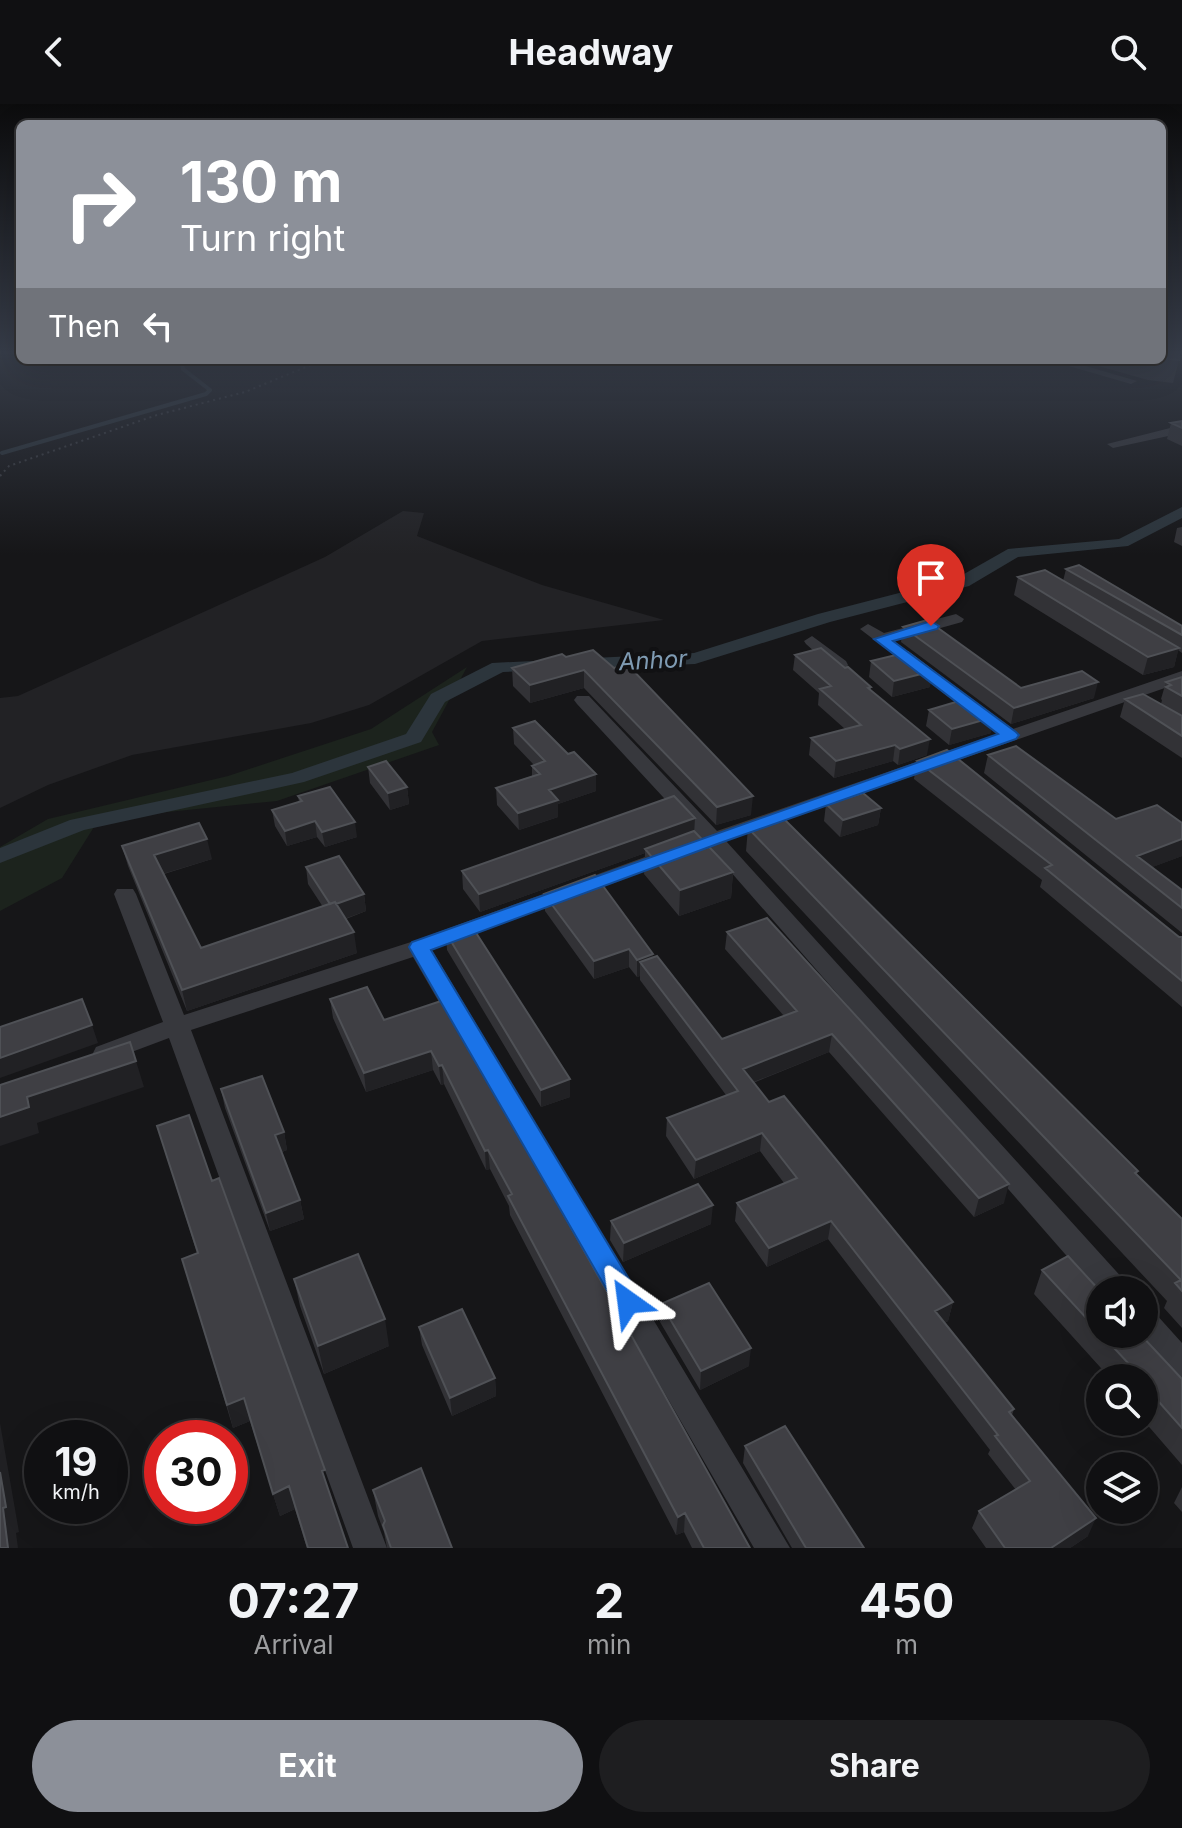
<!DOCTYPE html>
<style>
body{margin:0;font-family:Inter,sans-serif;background:#1e1e20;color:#f1f3f6;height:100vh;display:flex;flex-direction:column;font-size:30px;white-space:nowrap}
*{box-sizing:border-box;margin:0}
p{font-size:26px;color:#9c9d9f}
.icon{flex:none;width:44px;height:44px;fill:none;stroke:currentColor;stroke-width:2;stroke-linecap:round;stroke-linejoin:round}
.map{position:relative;height:1444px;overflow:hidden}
.panel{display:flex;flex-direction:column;background:#101012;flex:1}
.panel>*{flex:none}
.top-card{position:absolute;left:16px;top:16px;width:1150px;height:244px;border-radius:12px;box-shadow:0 8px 32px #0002,0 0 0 2px #303032;background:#8c9099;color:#fff;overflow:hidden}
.tools{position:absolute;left:1086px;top:1172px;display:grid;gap:16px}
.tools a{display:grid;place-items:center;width:72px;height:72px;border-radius:50%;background:#101012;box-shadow:0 8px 32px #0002,0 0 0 2px #303032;font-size:40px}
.speed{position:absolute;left:24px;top:1316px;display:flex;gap:16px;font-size:40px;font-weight:700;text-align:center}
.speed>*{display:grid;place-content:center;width:104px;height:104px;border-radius:50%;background:#101012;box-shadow:0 8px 32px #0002,0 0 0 2px #303032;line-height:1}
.speed small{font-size:20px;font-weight:400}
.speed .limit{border:12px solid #d22;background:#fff;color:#111}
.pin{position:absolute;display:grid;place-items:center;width:68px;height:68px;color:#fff;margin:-82px -34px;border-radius:50% 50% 50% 0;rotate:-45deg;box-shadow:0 0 8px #0007}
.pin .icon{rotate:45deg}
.me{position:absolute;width:88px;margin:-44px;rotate:329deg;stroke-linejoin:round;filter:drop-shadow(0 0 6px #0008)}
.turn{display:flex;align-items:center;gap:28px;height:168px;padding:0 32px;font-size:36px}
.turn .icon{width:104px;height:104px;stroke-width:2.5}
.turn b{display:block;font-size:56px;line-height:68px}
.then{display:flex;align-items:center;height:76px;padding:0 32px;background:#0003;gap:16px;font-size:30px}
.eta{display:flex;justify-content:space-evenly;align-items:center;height:136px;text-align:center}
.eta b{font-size:48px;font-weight:700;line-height:56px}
.button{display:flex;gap:16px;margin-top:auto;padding:16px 32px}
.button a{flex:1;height:92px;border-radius:48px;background:#8c9099;color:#fff;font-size:32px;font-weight:700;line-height:92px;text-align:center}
.button a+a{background:#1e1e20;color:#f1f3f6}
header{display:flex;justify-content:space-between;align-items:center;height:104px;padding:0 32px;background:#101012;font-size:36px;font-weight:700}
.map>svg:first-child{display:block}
.built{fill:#222225}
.green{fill:#1c231d}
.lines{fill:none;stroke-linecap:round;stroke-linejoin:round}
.stream{stroke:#2c353c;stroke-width:4}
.canal{fill:#2c353c;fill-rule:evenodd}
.path{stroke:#3d3f44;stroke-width:2;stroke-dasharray:2 4;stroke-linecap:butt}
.minor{fill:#37383d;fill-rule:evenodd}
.wall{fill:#323236}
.shaded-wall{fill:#212124}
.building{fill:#3f3f44;stroke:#4f5156;stroke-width:2}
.route{fill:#1a73e8;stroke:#114b97;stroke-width:2}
.labels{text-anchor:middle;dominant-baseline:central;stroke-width:8;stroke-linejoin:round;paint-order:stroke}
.water-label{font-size:24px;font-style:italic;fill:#7f9bb3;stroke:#111113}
</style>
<header><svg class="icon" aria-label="back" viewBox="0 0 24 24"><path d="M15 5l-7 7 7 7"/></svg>Headway<svg class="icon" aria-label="search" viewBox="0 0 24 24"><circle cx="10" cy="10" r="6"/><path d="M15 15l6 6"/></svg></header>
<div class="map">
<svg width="1182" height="1444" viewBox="0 0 1182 1444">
<rect width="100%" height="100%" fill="#161618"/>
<!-- built -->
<path class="built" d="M403,407L424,409L417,432L542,481L664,516L482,537L369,601L311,619L132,651L48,681L0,704V594L18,592L325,453Z"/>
<!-- green -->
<path class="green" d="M467,563L432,628L439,641L277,697L99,715L62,774L0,807V743L48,715L228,672L371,625Z"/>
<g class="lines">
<!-- stream -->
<path class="stream" d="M2,349L206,290L210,286L183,265L181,256"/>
<!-- canal -->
<path class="canal" d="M1182,403V414L1128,442L1018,453L969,482L830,518L695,560L503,568L445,598L421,638L304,678L84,726L0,759V744L70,716L292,669L406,630L431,590L492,559L694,549L818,510L957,474L1008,445L1119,435Z"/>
<!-- path -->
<path class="path" d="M0,372L9,362L157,311L245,288L323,256"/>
<!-- minor -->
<path class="minor" d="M1048,256H1065L1137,277L1131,280Z
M1182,321V329L1113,344L1107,340Z
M956,510L964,515L962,518L894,537L1013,625L1182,567V578L726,737L1125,1177L1130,1186H1100V1190L709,743L432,846L790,1444H754L413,853L191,926L387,1444H353L169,934L105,958L96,955L93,949L96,943L163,918L114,790L117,785H133L136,790L184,911L411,838L700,733L577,600L574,596L577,592H589L717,727L997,630L860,525L868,520L884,529Z
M812,532L846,557L848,561L846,565H834L806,540L804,537Z
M1144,1205L1155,1209L1182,1239V1275L1171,1271L1136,1230H1144Z"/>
</g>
<!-- wall -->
<path class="wall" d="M1162,248L1179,256L1173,279L1148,276L1077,256H1162Z
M1182,317V342L1167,335L1171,319Z
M1182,423V442L1174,438L1177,424Z
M1066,465L1182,522V549L1178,546L1174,563L1143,571L1014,491L1018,473L1063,477Z
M903,523L1021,584L1094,594L1011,620L901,538Z
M593,546L751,711L716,721L584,584L530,599L513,582L512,564L566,553Z
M795,551L845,564L871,583V586L927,651L898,661L893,657L834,674L809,651L811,634L845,625L818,601L819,589L793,566Z
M871,557L930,583L892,593L869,573Z
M1182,573V654L1120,613L1125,595L1161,600L1162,596L1161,595L1166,578Z
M929,606L991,629L949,641L926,622Z
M513,624L596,687L558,700V713L519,726L497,701L496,684L532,672V662L534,661L514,640Z
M988,651L1116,715L1182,719V752L1152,763L1182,786V829L984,669Z
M917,657L1179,833H1182V903L1040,783L1042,776L914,675Z
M368,663L407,683L409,700L390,706L370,679Z
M298,692L357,733L325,743L317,733L287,742L275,722L272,706L299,698Z
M826,700L881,704L878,721L840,733L824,717Z
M748,724L1138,1067L1137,1070L1182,1115V1224L1164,1204L1167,1197L746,747Z
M694,727L733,768L731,794L679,812L644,770L645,749L480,808L463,785L462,767Z
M122,742L212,755L164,770L201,844L323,803L308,780L306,763L364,790L366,807L346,815L357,849L187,907L128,762Z
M544,790L653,850V853L722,935L784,912L725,845L727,828L1004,1099L974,1113L829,948L753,979L769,998L953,1198L948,1217L944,1219L1014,1305L1012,1311L1088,1432L1070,1444H986L972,1424L979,1407L1016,1386L988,1350L990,1346L828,1135L767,1163L735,1117L737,1099L784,1079L760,1047L694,1075L666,1032L667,1014L726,991L640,876V872L637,873L629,863L594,875L545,807Z
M446,829L570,975V993L541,1003L447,846Z
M330,895L384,916L444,896L750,1444H692L684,1428L676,1431L510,1111L509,1102L490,1065L486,1066L444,980L441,981L433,966L366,988L333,914Z
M221,985L284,1028L287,1046L282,1048L300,1096L304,1115L270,1127L225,1004Z
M157,1022L212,1077L330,1389L348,1444H307L295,1405L280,1412L250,1317L233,1324L182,1155L197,1149Z
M611,1117L711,1120L623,1158L610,1136Z
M1042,1166L1100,1187V1230H1140L1182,1275V1361L1144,1317V1274H1110L1034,1190Z
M294,1175L389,1242L324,1270L300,1202Z
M661,1200L749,1262L700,1286L660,1218Z
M419,1223L495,1274L496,1292L452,1312L422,1241Z
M745,1342L864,1444H792L743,1359Z
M1182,1383V1408L1174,1399Z
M373,1386L452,1444H387L384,1428L378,1412Z"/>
<!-- shaded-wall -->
<path class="shaded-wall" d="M1179,544L1174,563L1143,571L1148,553Z
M584,566V584L530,599V581Z
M933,567L930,583L892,593L894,577Z
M1098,578L1094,594L1011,620L1014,604Z
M994,613L991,629L949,641L952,625Z
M930,635L927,651L898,661L900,645Z
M895,641L893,657L834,674L836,657Z
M596,670V687L558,700V713L519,726L518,709L549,686Z
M407,683L409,700L390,706L388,689Z
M753,692L751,711L716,721L717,703Z
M881,704L878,721L840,733L843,716Z
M695,714L694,731L645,745V749L480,808L479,790Z
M315,717L317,733L287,742L285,727Z
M355,718L357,733L325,743L322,728Z
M207,735L212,755L159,771L154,751Z
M1182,735V752L1137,769V752Z
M733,768L731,794L679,812L680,786Z
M364,790L366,807L333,819L331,801Z
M354,828L357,849L187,907L182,886Z
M629,845V863L594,875V857Z
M653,850V868L640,858V872L637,873V856Z
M92,921L98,939L0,974V954Z
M832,930L829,948L741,983L743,965Z
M431,947L433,966L366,988L364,969Z
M136,957L144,983L37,1019L39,1029L0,1042V1013L27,993Z
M442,961L444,980L441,981L439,962Z
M570,975V993L541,1003V986Z
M284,1028L287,1046L279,1049L275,1031Z
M762,1029L760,1047L694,1075L696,1056Z
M488,1046L490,1065L486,1066L485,1047Z
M1009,1080L1004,1099L974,1113L979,1094Z
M300,1096L304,1115L270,1127L266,1109Z
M713,1101L711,1120L623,1158L624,1139Z
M831,1117L828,1135L767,1163L769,1144Z
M953,1198L948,1217L930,1226L935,1207Z
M385,1215L389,1242L324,1270L318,1242Z
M751,1244L749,1262L700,1286L701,1267Z
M495,1274L496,1292L452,1312L450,1294Z
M244,1294L250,1317L233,1324L227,1301Z
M0,1319L19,1428L16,1429L18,1444H8L3,1404L0,1368Z
M289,1382L295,1405L280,1412L273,1390Z
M685,1409L684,1428L676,1431L678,1413Z
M1096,1414L1088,1432L1070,1444H1050Z"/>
<!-- building -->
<path class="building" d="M1162,248H1179V256L1162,254Z
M1182,317V324L1171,319Z
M1079,461L1182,522V531L1066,465Z
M1045,466L1179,544L1148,553L1018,473Z
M927,516L1021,584L1082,567L1098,578L1014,604L903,523Z
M821,544L845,564L848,563L871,583L868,584L930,635L900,645L895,641L836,657L811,634L861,621L820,585L831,582L795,551Z
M593,546L614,564L628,561L753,692L717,703L584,566L530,581L512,564L562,550L566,553Z
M908,548L933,567L894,577L871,557Z
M1182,573V592L1166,583L1171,581L1166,578Z
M1143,590L1182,612V632L1125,595Z
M969,594L994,613L952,625L929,606Z
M535,617L568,650L574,648L596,670L549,686L558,696L518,709L496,684L540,670L532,662L545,657L513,624Z
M1016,642L1116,715L1157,701L1182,719V735L1137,752L1182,786V804L988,651Z
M947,646L1179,833H1182V877L1045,764L1052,761L917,657Z
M386,657L407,683L388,689L368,663Z
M330,683L355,718L322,728L315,717L285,727L272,706L302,697L298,692Z
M863,689L881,704L843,716L826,700Z
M674,692L695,714L479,790L462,767Z
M782,713L1138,1067L1135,1069L1182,1115V1187L1175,1179L1181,1176L748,724Z
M199,719L207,735L154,751L201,844L335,798L354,828L182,886L122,742Z
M694,727L733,768L680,786L645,745Z
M339,752L364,790L336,800L335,798L330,800L306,763Z
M595,771L653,850L637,856L629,845L594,857L544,790Z
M767,814L1009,1080L979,1094L832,930L743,965L769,998L784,992L953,1198L935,1207L1014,1305L1009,1308L1096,1414L1051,1444H1005L979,1407L1030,1377L995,1332L998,1331L831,1117L769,1144L737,1099L797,1074L762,1029L696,1056L667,1014L738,987L640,858L657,852L722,935L797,907L727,828Z
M471,821L570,975L541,986L446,829Z
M367,883L384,916L444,896L750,1444H704L685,1409L678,1413L508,1092L512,1090L488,1046L485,1047L442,961L439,962L431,947L364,969L330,895Z
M82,895L92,921L0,954V923Z
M130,938L136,957L27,993L29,1003L0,1013V981Z
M262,972L284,1028L275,1031L300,1096L266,1109L221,985Z
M189,1011L212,1077L219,1074L325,1366L322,1367L348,1444H308L289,1382L273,1390L244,1294L227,1301L182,1155L198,1149L157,1022Z
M698,1080L713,1101L624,1139L611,1117Z
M358,1150L385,1215L318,1242L294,1175Z
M1068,1152L1100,1187V1229L1042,1166Z
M709,1179L751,1244L701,1267L661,1200Z
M462,1205L495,1274L450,1294L419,1223Z
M1101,1230H1140L1182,1275V1324L1144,1281V1274H1138L1127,1262L1129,1260Z
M785,1322L864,1444H806L745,1342Z
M421,1364L452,1444H391L383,1421L385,1417L373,1386Z
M0,1368L6,1403L3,1404L8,1444H0Z"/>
<!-- sky -->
<linearGradient id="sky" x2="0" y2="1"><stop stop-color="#0c0c0d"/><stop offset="0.55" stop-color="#363c48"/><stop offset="1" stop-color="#363c48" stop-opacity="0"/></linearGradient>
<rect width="1182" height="451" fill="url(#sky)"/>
<!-- route -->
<path class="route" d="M931,517L939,522L937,525L893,537L1016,628L1019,631L1016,635L720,739L431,846L638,1190L642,1198L638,1207L628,1210L619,1207L409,843L412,838L998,630L874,535Z"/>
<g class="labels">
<!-- water labels -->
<g class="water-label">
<text transform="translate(653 556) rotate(-3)">Anhor</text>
</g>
</g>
</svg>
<div class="tools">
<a><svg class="icon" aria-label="sound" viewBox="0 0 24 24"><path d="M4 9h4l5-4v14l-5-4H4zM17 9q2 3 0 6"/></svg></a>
<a><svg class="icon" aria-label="search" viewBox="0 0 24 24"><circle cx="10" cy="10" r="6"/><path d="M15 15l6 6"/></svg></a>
<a><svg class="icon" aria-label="layers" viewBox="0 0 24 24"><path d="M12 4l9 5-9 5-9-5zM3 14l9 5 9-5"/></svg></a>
</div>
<div class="speed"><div>19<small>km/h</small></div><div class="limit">30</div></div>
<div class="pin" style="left:931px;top:522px;background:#d93025"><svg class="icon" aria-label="arrive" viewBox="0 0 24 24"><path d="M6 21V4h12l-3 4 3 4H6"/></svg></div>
<svg class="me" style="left:628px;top:1198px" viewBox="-20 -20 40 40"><path d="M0-17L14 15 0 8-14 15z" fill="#1a73e8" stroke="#fff" stroke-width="4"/></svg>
<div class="top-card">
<div class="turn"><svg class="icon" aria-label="right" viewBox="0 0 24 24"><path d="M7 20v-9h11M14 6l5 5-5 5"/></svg><div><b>130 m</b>Turn right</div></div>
<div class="then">Then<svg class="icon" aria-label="left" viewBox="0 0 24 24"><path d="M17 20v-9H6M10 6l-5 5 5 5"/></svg></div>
</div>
</div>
<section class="panel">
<div class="eta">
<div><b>07:27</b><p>Arrival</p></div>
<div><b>2</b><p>min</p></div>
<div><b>450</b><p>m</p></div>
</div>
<div class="button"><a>Exit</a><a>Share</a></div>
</section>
